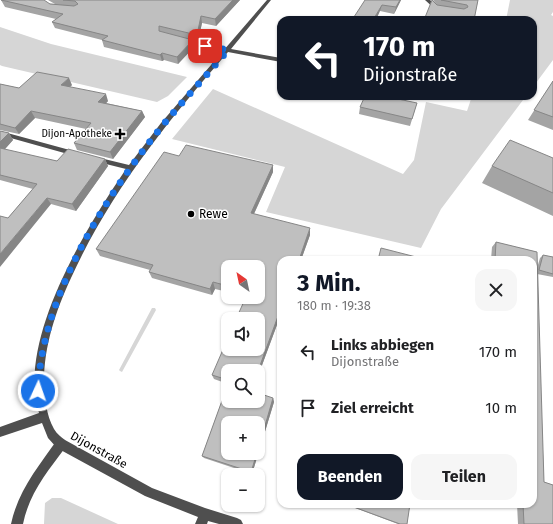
<!DOCTYPE html>
<html lang="de">
<meta charset="utf-8">
<style>
body{margin:0;font-family:"Fira Sans",sans-serif;background:#f6f6f6;color:#202124;height:100vh;display:flex;flex-direction:column;font-size:15px;white-space:nowrap}
*{box-sizing:border-box;margin:0}
p{font-size:13px;color:#757577}
.icon{flex:none;width:22px;height:22px;fill:none;stroke:currentColor;stroke-width:2;stroke-linecap:round;stroke-linejoin:round}
.map{position:relative;flex:1;overflow:hidden}
.panel{position:absolute;left:277px;top:256px;width:260px;height:252px;display:flex;flex-direction:column;background:#fff;border-radius:12px;box-shadow:0 1px 3px #0004}
.panel>*{flex:none}
.banner{position:absolute;left:277px;top:16px;width:260px;height:84px;border-radius:12px;box-shadow:0 1px 3px #0004;background:#111827;color:#fff;overflow:hidden}
.needle{width:26px;rotate:327deg}
.controls{position:absolute;left:221px;top:260px;display:grid;gap:8px}
.controls a{display:grid;place-items:center;width:44px;height:44px;border-radius:8px;background:#fff;box-shadow:0 1px 3px #0004;font-size:20px}
.pin{position:absolute;display:grid;place-items:center;width:34px;height:34px;color:#fff;margin:-17px;border-radius:8px;box-shadow:0 2px 6px #0006}
.me{position:absolute;width:44px;margin:-22px;rotate:3deg;stroke-linejoin:round;filter:drop-shadow(0 0 3px #0008)}
.turn{display:flex;align-items:center;gap:14px;height:84px;padding:0 20px;font-size:18px}
.turn .icon{width:52px;height:52px;stroke-width:2.5}
.turn b{display:block;font-size:28px;line-height:34px}
.round{display:grid;place-items:center;flex:none;width:42px;height:42px;border-radius:12px;background:#f6f6f6}
.head{display:flex;align-items:center;justify-content:space-between;height:68px;padding:0 20px}
h1{font-size:24px;font-weight:700;line-height:30px;color:#111827}
.primary-button{display:flex;gap:8px;margin-top:auto;padding:8px 20px}
.primary-button a{flex:1;height:46px;border-radius:12px;background:#111827;color:#fff;font-size:16px;font-weight:700;line-height:46px;text-align:center}
.primary-button a+a{background:#f6f6f6;color:#202124}
ul{padding:0;list-style:none}
li{display:flex;align-items:center;gap:12px;height:56px;padding:0 20px}
li div{flex:1}
li b{display:block;font-size:15px}
li em{font-style:normal}
.map>svg:first-child{display:block}
.green{fill:#d6d6d6}
.lines{fill:none;stroke-linecap:round;stroke-linejoin:round}
.service{fill:#4f4f4f;fill-rule:evenodd}
.minor{fill:#4f4f4f;fill-rule:evenodd}
.wall{fill:#a4a4a4}
.shaded-wall{fill:#868686}
.building{fill:#bfbfbf;stroke:#868686}
.route{stroke:#1a73e8;stroke-width:7;stroke-dasharray:0 12.6}
.poi-dot{fill:#000;stroke:#fff;stroke-width:1.5}
.labels{text-anchor:middle;dominant-baseline:central;stroke-width:3;stroke-linejoin:round;paint-order:stroke}
.far-poi-label{font-size:10px;fill:#000;stroke:#fff;text-anchor:end}
.poi-label{font-size:12px;fill:#000;stroke:#fff;text-anchor:start}
.street-label{font-size:12px;fill:#000;stroke:#fff}
</style>
<div class="map">
<svg width="553" height="524" viewBox="0 0 553 524">
<rect width="100%" height="100%" fill="#fff"/>
<!-- green -->
<path class="green" d="M510,0H553V12L551,15L553,16V60L533,87V20H506Z
M0,27L51,44L187,77L168,96L157,102L2,66L0,65Z
M213,89L403,174L414,160L426,102L467,111L472,96H526L441,209L421,248L266,212L285,167L172,139Z
M152,308H155L156,310L122,372L120,371L119,370Z
M52,498H61L118,524H44L45,503Z"/>
<g class="lines">
<!-- service -->
<path class="service" d="M425,0H430L440,9L436,10Z
M184,40L228,48L231,50L228,52L182,43V41Z
M61,439L65,440L66,444L65,448C47,472 29,494 23,524H11C18,491 38,467 57,440Z"/>
<!-- minor -->
<path class="minor" d="M267,0H271L231,49L281,58V62L228,52C167,122 110,192 71,278C56,310 44,346 44,382C45,398 46,415 54,429C57,434 61,437 65,440L152,488L205,508L237,518L241,520L243,524H219L208,521L207,524H195L198,517L145,496L57,448L48,438L42,423L0,437V427L39,413C16,341 86,228 126,169L94,161V157H96L129,165L161,123Z
M0,131L77,152L78,154L75,156L0,135Z"/>
</g>
<!-- wall -->
<path class="wall" d="M1,0L55,4L48,0H240L216,26L202,23L198,41L190,40H193L194,47L178,64L164,60L162,61L104,47L102,40L55,28L52,22L56,19L5,7Z
M365,0H401L394,14L380,11Z
M433,0H478L474,20L437,5Z
M553,81V130L528,120Z
M0,84L19,88L72,85L70,87L108,101L106,103L142,111L145,117L113,159L77,150L74,143L86,129L35,118L19,134L0,130Z
M324,96H343L341,100Z
M438,96H447V98Z
M417,103L410,126L359,114L360,107Z
M0,131L9,133L13,140L5,149V150L57,161L105,159L108,166L76,211L51,204L8,218L33,189L0,180Z
M179,156L273,165V172L254,214L310,235L301,260H281V314L258,376V371H228V401L273,398L274,402L252,474L204,458L202,456L228,384L214,379L212,375L258,297L228,267V292L215,289L212,295L152,278L149,272L150,270L100,256L96,249Z
M553,158V216L482,183L492,166Z
M496,242L537,252V268L540,258L543,255L553,257V277L537,274L544,482L553,485V524H518L517,504H533V260H491L492,247Z
M351,504H410L407,524H398L350,506Z"/>
<!-- shaded-wall -->
<path class="shaded-wall" d="M233,0H240L216,26L215,19Z
M400,0H401L394,14L396,7Z
M382,5L380,11L376,20H373Z
M201,16L202,23L198,41L197,35Z
M193,40L194,47L178,64L177,57Z
M162,53L164,60L162,61L160,55Z
M69,78L72,85L64,92L61,85Z
M106,94L108,101L101,109L98,102Z
M31,111L35,118L19,134L15,128Z
M142,111L145,117L113,159L110,152Z
M9,133L13,140L5,149L6,151H0V142Z
M105,159L108,166L76,211L72,204Z
M273,165V172L251,220V213Z
M47,198L51,204L0,267V254Z
M310,228V235L301,260H299Z
M213,282L215,289L212,295L210,289Z
M281,308V314L258,376V371Z
M273,398L274,402L252,474L251,472L257,453H258V450Z"/>
<!-- building -->
<path class="building" d="M1,0H44L50,4L74,6L78,4L75,1L63,0H233L215,19L201,16L197,35L159,26V31L193,40L177,57L162,53L160,55L102,40L108,36L52,22L63,14Z
M365,0H400L396,7L382,5L373,20H352Z
M432,0L437,5L464,9L468,7L467,5L441,0H478L474,20H424Z
M37,72L69,78L61,85L106,94L98,102L142,111L110,152L74,143L91,123L31,111L15,128L0,124V84L19,88Z
M553,81V117L534,110Z
M365,96H384L417,103L412,119L360,107Z
M0,131L9,133L0,142Z
M510,140L553,158V193L492,166Z
M186,145L273,165L251,213L310,228L299,260H281V308L258,371H228V380L212,375L228,338V349H258V319H236L246,297H258V267H228V286L213,282L210,289L149,272L153,265L96,249L164,152L179,156Z
M0,148L57,161L68,149L105,159L72,204L47,198L0,254V216L8,218L37,184L0,175Z
M496,242L537,252L544,482L553,485V524H524L523,504H533V260H495Z
M381,248L420,258V260H378Z
M543,255L553,257V274L539,270Z
M228,384V401H258V393L273,398L258,450V423H228V453H257L251,472L202,456Z
M352,504H410L407,524H400L351,506Z"/>
<g class="lines">
<!-- route -->
<path class="route" d="M38,391C41,302 98,209 151,140C175,109 203,80 228,50L205,46"/>
</g>
<!-- markers -->
<g class="poi-dot">
<path d="M118 128h4v4h4v4h-4v4h-4v-4h-4v-4h4z"/>
<circle cx="191" cy="214" r="4"/>
</g>
<g class="labels">
<!-- far-poi labels -->
<g class="far-poi-label">
<text x="112" y="134">Dijon-Apotheke</text>
</g>
<!-- poi labels -->
<g class="poi-label">
<text x="199" y="214">Rewe</text>
</g>
<!-- street labels -->
<g class="street-label">
<text transform="translate(99 450) rotate(29)">Dijonstraße</text>
</g>
</g>
</svg>
<div class="controls">
<a><svg class="needle" viewBox="-14 -14 28 28"><path d="M0-13l5 13h-10z" fill="#e53935"/><path d="M0 13l5-13h-10z" fill="#757577"/></svg></a>
<a><svg class="icon" aria-label="sound" viewBox="0 0 24 24"><path d="M4 9h4l5-4v14l-5-4H4zM17 9q2 3 0 6"/></svg></a>
<a><svg class="icon" aria-label="search" viewBox="0 0 24 24"><circle cx="10" cy="10" r="6"/><path d="M15 15l6 6"/></svg></a>
<a>+</a>
<a>−</a>
</div>
<div class="pin" style="left:205px;top:46px;background:#d93025"><svg class="icon" aria-label="arrive" viewBox="0 0 24 24"><path d="M6 21V4h12l-3 4 3 4H6"/></svg></div>
<svg class="me" style="left:38px;top:391px" viewBox="-20 -20 40 40"><circle r="17" fill="#1a73e8" stroke="#fff" stroke-width="3"/><path d="M0-11L8 9 0 5-8 9z" fill="#fff"/></svg>
<div class="banner">
<div class="turn"><svg class="icon" aria-label="left" viewBox="0 0 24 24"><path d="M17 20v-9H6M10 6l-5 5 5 5"/></svg><div><b>170 m</b>Dijonstraße</div></div>
</div>
<section class="panel">
<div class="head"><div><h1>3 Min.</h1><p>180 m · 19:38</p></div><a class="round"><svg class="icon" aria-label="close" viewBox="0 0 24 24"><path d="M6 6l12 12M18 6L6 18"/></svg></a></div>
<ul>
<li><svg class="icon" aria-label="left" viewBox="0 0 24 24"><path d="M17 20v-9H6M10 6l-5 5 5 5"/></svg><div><b>Links abbiegen</b><p>Dijonstraße</p></div><em>170 m</em></li>
<li><svg class="icon" aria-label="arrive" viewBox="0 0 24 24"><path d="M6 21V4h12l-3 4 3 4H6"/></svg><div><b>Ziel erreicht</b></div><em>10 m</em></li>
</ul>
<div class="primary-button"><a>Beenden</a><a>Teilen</a></div>
</section>
</div>
